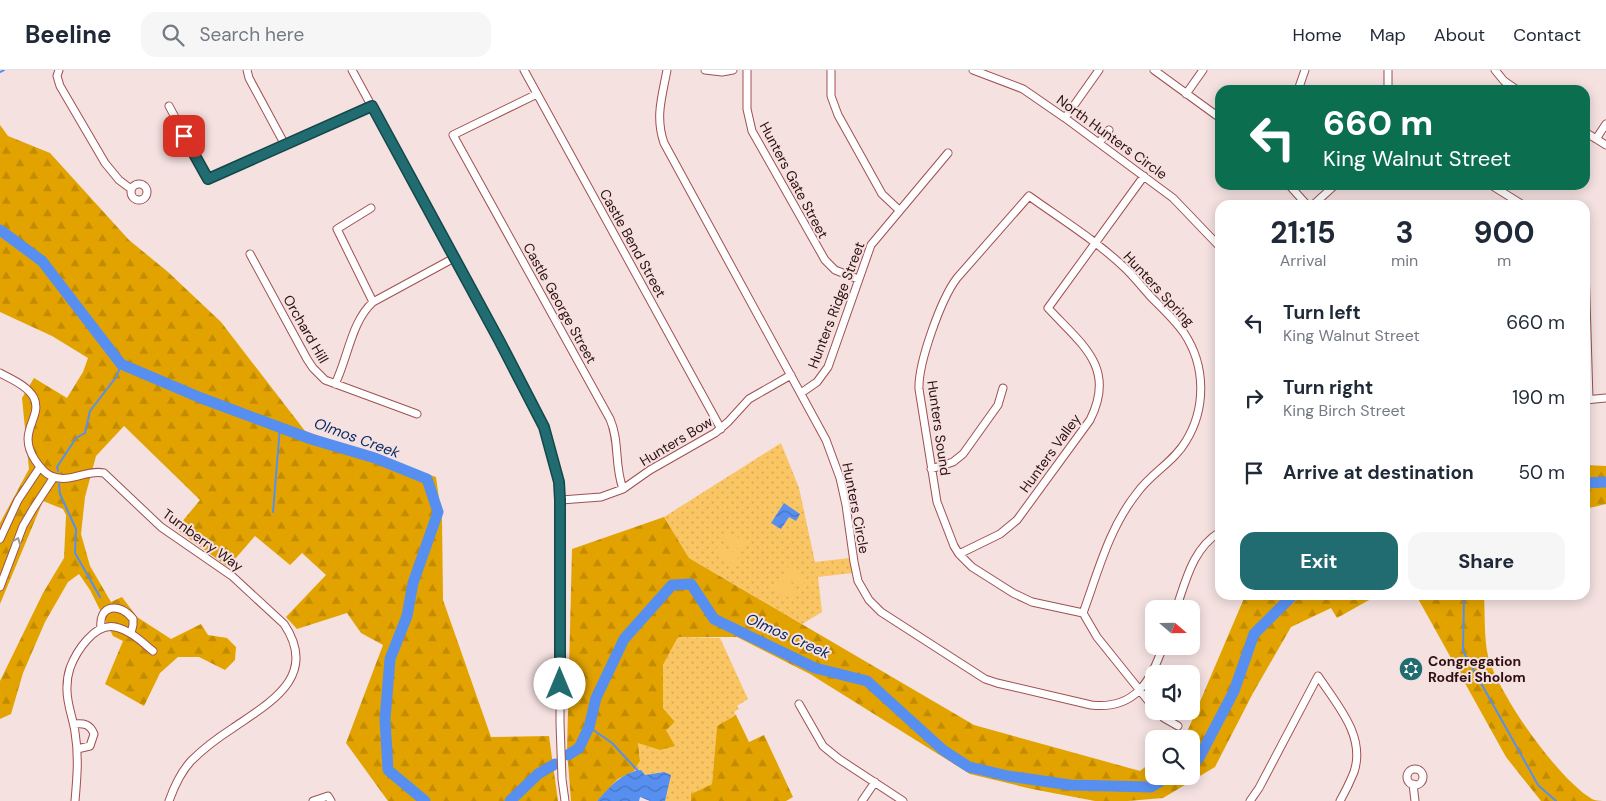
<!DOCTYPE html>
<style>
body{margin:0;font-family:"DM Sans",sans-serif;background:#f6f6f7;color:#1f2937;height:100vh;display:flex;flex-direction:column;font-size:19px;white-space:nowrap}
*{box-sizing:border-box;margin:0}
p{font-size:16px;color:#747a83}
.icon{flex:none;width:28px;height:28px;fill:none;stroke:currentColor;stroke-width:2;stroke-linecap:round;stroke-linejoin:round}
.map{position:relative;flex:1;overflow:hidden}
.side{position:absolute;left:1215px;top:130px;width:375px;height:400px;display:flex;flex-direction:column;background:#fff;border-radius:15px;box-shadow:0 2px 12px #0003}
.side>*{flex:none}
.hud{position:absolute;left:1215px;top:15px;width:375px;height:105px;border-radius:15px;box-shadow:0 2px 12px #0003;background:#0b6e4f;color:#fff;overflow:hidden}
.needle{width:32px;rotate:110deg}
.tools{position:absolute;left:1145px;top:530px;display:grid;gap:10px}
.tools a{display:grid;place-items:center;width:55px;height:55px;border-radius:10px;background:#fff;box-shadow:0 2px 12px #0003;font-size:25px}
.pin{position:absolute;display:grid;place-items:center;width:42px;height:42px;color:#fff;margin:-21px;border-radius:10px;box-shadow:0 2px 8px #0006}
.me{position:absolute;width:55px;margin:-28px;rotate:0deg;stroke-linejoin:round;filter:drop-shadow(0 0 4px #0008)}
.turn{display:flex;align-items:center;gap:18px;height:105px;padding:0 25px;font-size:22px}
.turn .icon{width:65px;height:65px;stroke-width:2.5}
.turn b{display:block;font-size:35px;line-height:42px}
.eta{display:flex;justify-content:space-evenly;align-items:center;height:85px;text-align:center}
.eta b{font-size:30px;font-weight:700;line-height:35px}
.cta{display:flex;gap:10px;margin-top:auto;padding:10px 25px}
.cta a{flex:1;height:58px;border-radius:15px;background:#206c70;color:#fff;font-size:20px;font-weight:700;line-height:58px;text-align:center}
.cta a+a{background:#f6f6f7;color:#1f2937}
ul{padding:0;list-style:none}
li{display:flex;align-items:center;gap:15px;height:75px;padding:0 25px}
li div{flex:1}
li b{display:block;font-size:19px}
li em{font-style:normal}
header{display:flex;align-items:center;gap:30px;box-sizing:border-box;height:70px;padding:0 25px;background:#fff;border-bottom:1px solid #e0e1e3}
header strong{font-size:24px}
nav{display:flex;gap:28px;margin-inline-start:auto;font-size:18px}
.search{width:350px;height:45px;background:#f6f6f7;display:flex;align-items:center;gap:12px;box-sizing:border-box;padding:0 18px;border-radius:15px;color:#747a83;font-size:19px}
.map>svg:first-child{display:block}
.green{fill:url(#green-dots)}
.forest{fill:url(#forest-firs)}
.pitch{fill:#fac563}
.water{fill:url(#water-waves)}
.lines{fill:none;stroke-linecap:round;stroke-linejoin:round}
.stream{stroke:#578ff0;stroke-width:2}
.river{stroke:#578ff0;stroke-width:11}
.minor-casing{stroke:#a05051;stroke-width:9}
.minor{stroke:#fff;stroke-width:7}
.oneway{stroke:#a19393}
.route-casing{stroke:#154649;stroke-width:12}
.route{stroke:#206c70;stroke-width:9}
.labels{text-anchor:middle;dominant-baseline:central;stroke-width:4;stroke-linejoin:round;paint-order:stroke}
.street-label{font-size:14px;fill:#2e0e0f;stroke:#f4e1e0}
.poi-label{font-size:14px;font-weight:bold;fill:#2e0e0f;stroke:#f4e1e0;text-anchor:start}
.water-label{font-size:15px;font-style:italic;fill:#072965;stroke:#f4e1e0}
</style>
<header>
<strong>Beeline</strong>
<div class="search"><svg class="icon" aria-label="search" viewBox="0 0 24 24"><circle cx="10" cy="10" r="6"/><path d="M15 15l6 6"/></svg>Search here</div>
<nav><a>Home</a><a>Map</a><a>About</a><a>Contact</a></nav>
</header>
<div class="map">
<svg width="1606" height="731" viewBox="0 0 1606 731">
<defs>
<pattern id="green-dots" width="8" height="8" patternUnits="userSpaceOnUse" patternTransform="scale(1.25)"><rect width="8" height="8" fill="#fac563"/><path d="M2 2h.1M6 6h.1" fill="none" stroke="#d7a855" stroke-width="1.8" stroke-linecap="round"/></pattern>
<pattern id="forest-firs" width="22" height="20" patternUnits="userSpaceOnUse" patternTransform="scale(1.25)"><rect width="22" height="20" fill="#e2a300"/><path d="M5 1l3.5 6h-7zM16 11l3.5 6h-7z" fill="#c28b01"/></pattern>
<pattern id="water-waves" width="16" height="10" patternUnits="userSpaceOnUse" patternTransform="scale(1.25)"><rect width="16" height="10" fill="#578ff0"/><path d="M0 5q4-4 8 0t8 0" fill="none" stroke="#4873c1"/></pattern>
</defs>
<rect width="100%" height="100%" fill="#f4e1e0"/>
<!-- green -->
<path class="green" d="M781,373L799,418L815,492L850,488L852,503L818,507L822,542L802,554L689,488L664,447Z
M678,567L720,568L748,629L737,636L739,639L734,642L736,645L717,656L712,714L691,724V731H665L666,723L663,702L645,705L641,700L634,701L640,691L638,672L660,680L666,659L675,652L663,638V595Z"/>
<!-- forest -->
<path class="forest" d="M0,55L8,66L50,83L129,170L168,202L221,252L305,361L436,407L442,450L443,530L491,667L549,666L558,731H388L346,673L383,575L361,563L347,543L297,559L286,547L326,505L302,483L290,495L255,466L228,497L176,459L200,430L124,356L96,386L85,427L81,464L90,496L111,532L122,527L137,547L171,569L201,554L208,565L227,568L236,577L235,590L225,600L199,587H178L160,603L144,636L105,614L123,571L113,566L90,520L79,504L68,512L45,552L23,603L11,644L0,649V611L43,523L64,488L66,445L63,439L43,431L0,534V453L29,399L22,328L34,308L67,328L83,302L88,288L52,266L0,242Z
M1585,395L1606,396V434L1585,439Z
M664,447L689,488L974,655L1140,701L1154,690V706H1191V669H1179L1187,662L1245,526L1378,525L1337,548L1331,538L1291,557L1253,623L1215,697L1163,728L1128,731H1095L1032,719L970,704L810,604L737,567H678L663,595V638L675,652L666,660L675,676L660,680L638,673L640,691L634,701L618,709L597,731H571L567,680L572,479Z
M1416,525H1484C1485,543 1484,569 1488,586C1499,625 1557,708 1592,729C1596,731 1602,731 1606,731H1541L1506,687Z
M736,645L749,672L764,665L793,727L786,731H691V724L712,714L717,656Z"/>
<!-- pitch -->
<path class="pitch" d="M727,461L747,473L742,481L722,470Z
M720,474L739,486L734,495L714,483Z
M787,497L806,508L801,517L782,506Z
M780,510L799,521L793,530L774,519Z"/>
<!-- water -->
<path class="water" d="M784,433L800,444L796,451L789,447L781,459L771,453Z
M641,700L645,705L664,702L671,705L665,731H650L640,727L639,731H597C610,717 622,702 641,700Z"/>
<g class="lines">
<!-- stream -->
<path class="stream" d="M0,2L4,0
M58,401L57,397L76,368L85,363L90,341L117,306L121,294
M59,414L60,424L76,459L75,483L100,527
M273,442L280,357
M1464,525L1463,581L1538,715L1556,731
M589,657L612,673L639,702"/>
<!-- river -->
<path class="river" d="M0,160L42,191L121,294L201,328L311,369L375,388L427,409L438,442L413,513L407,546L390,589L385,649L388,700L425,731
M1585,413L1606,412
M568,685L579,678L589,657L596,628L624,569L672,515L691,514L714,549L815,598L867,611L943,680L969,697L1008,706L1070,715L1151,717L1169,706
M1191,693L1199,688L1234,621L1254,564L1293,525
M510,731L538,704L555,694"/>
<!-- minor casing -->
<g class="minor-casing">
<path id="minor" d="M59,0L57,6L60,16L105,93L119,110L131,119
M247,0L249,8L285,75
M352,0L499,270L544,357C552,381 559,405 561,430L560,653L562,709L565,731
M524,0L721,359
M667,0C662,27 655,47 664,73L826,370L840,408L846,435L854,492L858,511L869,530L881,542L985,609L997,613L1091,635C1134,640 1151,612 1163,576
M705,0L722,2L733,0
M747,0V39L752,61L825,190L835,200L858,209
M831,0V26L838,45L882,124L899,140
M973,0L1023,19L1065,48L1173,128L1220,177
M1154,0L1220,48
M1388,0V20
M1495,0L1504,11L1517,20
M1298,20L1305,0
M537,24L453,65L610,349C620,372 614,395 623,419
M1186,24L1203,0
M169,36L208,109L372,36
M1065,48L1099,0
M1585,62L1606,75
M1596,69L1606,54
M1099,73L1109,60
M131 122a8 8 0 1 1 16 0a8 8 0 1 1-16 0Z
M1289,115L1307,135
M1491,115L1523,135
M1029,126C1061,149 1097,171 1126,199C1135,208 1143,218 1151,227C1163,239 1175,250 1184,263C1206,296 1206,338 1186,371C1174,392 1151,403 1137,423C1109,458 1098,502 1083,543L1032,532L1013,523L972,497L959,484L954,476L937,432L919,319C918,293 941,229 957,208Z
M1313,135L1335,115
M371,138L337,159L373,232
M250,184L307,289L313,298L325,310L417,344
M1585,196L1589,330
M0,303C11,309 28,316 34,328C43,348 16,361 35,390C39,396 44,403 51,406C70,414 86,399 104,403L161,457L232,506L284,554C319,606 271,632 233,658C219,667 203,679 191,691C181,702 174,717 169,731
M335,314C348,288 351,252 373,232L454,188
M801,323L817,312L828,297L871,175L948,83
M1585,330L1606,328
M931,399L953,392L963,384L998,335L1003,318
M561,430L601,427L623,419L650,400L715,363L728,352L749,329L791,305
M0,469L18,430L40,397
M959,484L1000,464L1017,450L1090,350C1117,297 1081,274 1048,238L1144,106
M0,517L23,456L33,439L54,407
M1176,539C1186,510 1193,478 1220,462
M1083,543L1097,567L1154,638
M101,559C98,534 120,532 133,549V555L131,563
M799,634L823,676L839,689L903,731
M1157,641L1164,648L1178,656
M74,654C84,653 90,654 94,664L90,676L77,679
M1407 707a8 8 0 1 1 16 0a8 8 0 1 1-16 0Z
M1413,714L1415,731
M75,731C77,708 79,686 75,662C73,648 66,632 67,617C67,611 68,604 70,598C76,582 94,553 115,557C130,560 142,572 153,581
M313,731L328,726L331,731
M862,731L875,712
M1250,731L1259,718L1318,606C1337,635 1366,666 1354,702C1350,712 1345,722 1340,731"/>
</g>
<!-- minor -->
<use href="#minor" class="minor"/>
</g>
<!-- one-way arrows -->
<defs><path id="oneway-chevron" d="M-2-3.5L2.5 0L-2 3.5" fill="none" stroke-width="1.6" stroke-linecap="round" stroke-linejoin="round" transform="scale(1.25)"/></defs>
<use class="oneway" href="#oneway-chevron" transform="translate(17 471) rotate(-69)"/>
<g class="lines">
<!-- route casing -->
<g class="route-casing">
<path id="route" d="M184,66L208,109L372,36L499,270L544,357L559,412L560,430V614"/>
</g>
<!-- route -->
<use href="#route" class="route"/>
</g>
<!-- icons -->
<defs>
<g id="synagogue-disc" transform="scale(1.25)"><circle r="9.5" fill="#206c70" stroke="#f4e1e0"/><path d="M0-6.5L5.6 3.2H-5.6ZM0 6.5L5.6-3.2H-5.6Z" fill="#fff"/></g>
</defs>
<g fill-rule="evenodd">
<use href="#synagogue-disc" x="1411" y="599"/>
</g>
<g class="labels">
<!-- street labels -->
<g class="street-label">
<text transform="translate(1112 67) rotate(36)">North Hunters Circle</text>
<text transform="translate(794 110) rotate(62)">Hunters Gate Street</text>
<text transform="translate(633 173) rotate(61)">Castle Bend Street</text>
<text transform="translate(1159 219) rotate(47)">Hunters Spring</text>
<text transform="translate(560 233) rotate(61)">Castle George Street</text>
<text transform="translate(836 235) rotate(-69)">Hunters Ridge Street</text>
<text transform="translate(306 259) rotate(60)">Orchard Hill</text>
<text transform="translate(939 358) rotate(82)">Hunters Sound</text>
<text transform="translate(676 371) rotate(-31)">Hunters Bow</text>
<text transform="translate(1050 383) rotate(-54)">Hunters Valley</text>
<text transform="translate(856 438) rotate(79)">Hunters Circle</text>
<text transform="translate(203 470) rotate(36)">Turnberry Way</text>
</g>
<!-- poi labels -->
<g class="poi-label">
<text x="1428" y="591">Congregation<tspan x="1428" dy="16">Rodfei Sholom</tspan></text>
</g>
<!-- water labels -->
<g class="water-label">
<text transform="translate(357 368) rotate(20)">Olmos Creek</text>
<text transform="translate(788 566) rotate(24)">Olmos Creek</text>
</g>
</g>
</svg>
<div class="tools">
<a><svg class="needle" viewBox="-14 -14 28 28"><path d="M0-13l5 13h-10z" fill="#e53935"/><path d="M0 13l5-13h-10z" fill="#747a83"/></svg></a>
<a><svg class="icon" aria-label="sound" viewBox="0 0 24 24"><path d="M4 9h4l5-4v14l-5-4H4zM17 9q2 3 0 6"/></svg></a>
<a><svg class="icon" aria-label="search" viewBox="0 0 24 24"><circle cx="10" cy="10" r="6"/><path d="M15 15l6 6"/></svg></a>
</div>
<div class="pin" style="left:184px;top:66px;background:#d93025"><svg class="icon" aria-label="arrive" viewBox="0 0 24 24"><path d="M6 21V4h12l-3 4 3 4H6"/></svg></div>
<svg class="me" style="left:560px;top:614px" viewBox="-20 -20 40 40"><circle r="19" fill="#fff"/><path d="M0-13L10 11 0 6-10 11z" fill="#206c70"/></svg>
<div class="hud">
<div class="turn"><svg class="icon" aria-label="left" viewBox="0 0 24 24"><path d="M17 20v-9H6M10 6l-5 5 5 5"/></svg><div><b>660 m</b>King Walnut Street</div></div>
</div>
<section class="side">
<div class="eta">
<div><b>21:15</b><p>Arrival</p></div>
<div><b>3</b><p>min</p></div>
<div><b>900</b><p>m</p></div>
</div>
<ul>
<li><svg class="icon" aria-label="left" viewBox="0 0 24 24"><path d="M17 20v-9H6M10 6l-5 5 5 5"/></svg><div><b>Turn left</b><p>King Walnut Street</p></div><em>660 m</em></li>
<li><svg class="icon" aria-label="right" viewBox="0 0 24 24"><path d="M7 20v-9h11M14 6l5 5-5 5"/></svg><div><b>Turn right</b><p>King Birch Street</p></div><em>190 m</em></li>
<li><svg class="icon" aria-label="arrive" viewBox="0 0 24 24"><path d="M6 21V4h12l-3 4 3 4H6"/></svg><div><b>Arrive at destination</b></div><em>50 m</em></li>
</ul>
<div class="cta"><a>Exit</a><a>Share</a></div>
</section>
</div>
